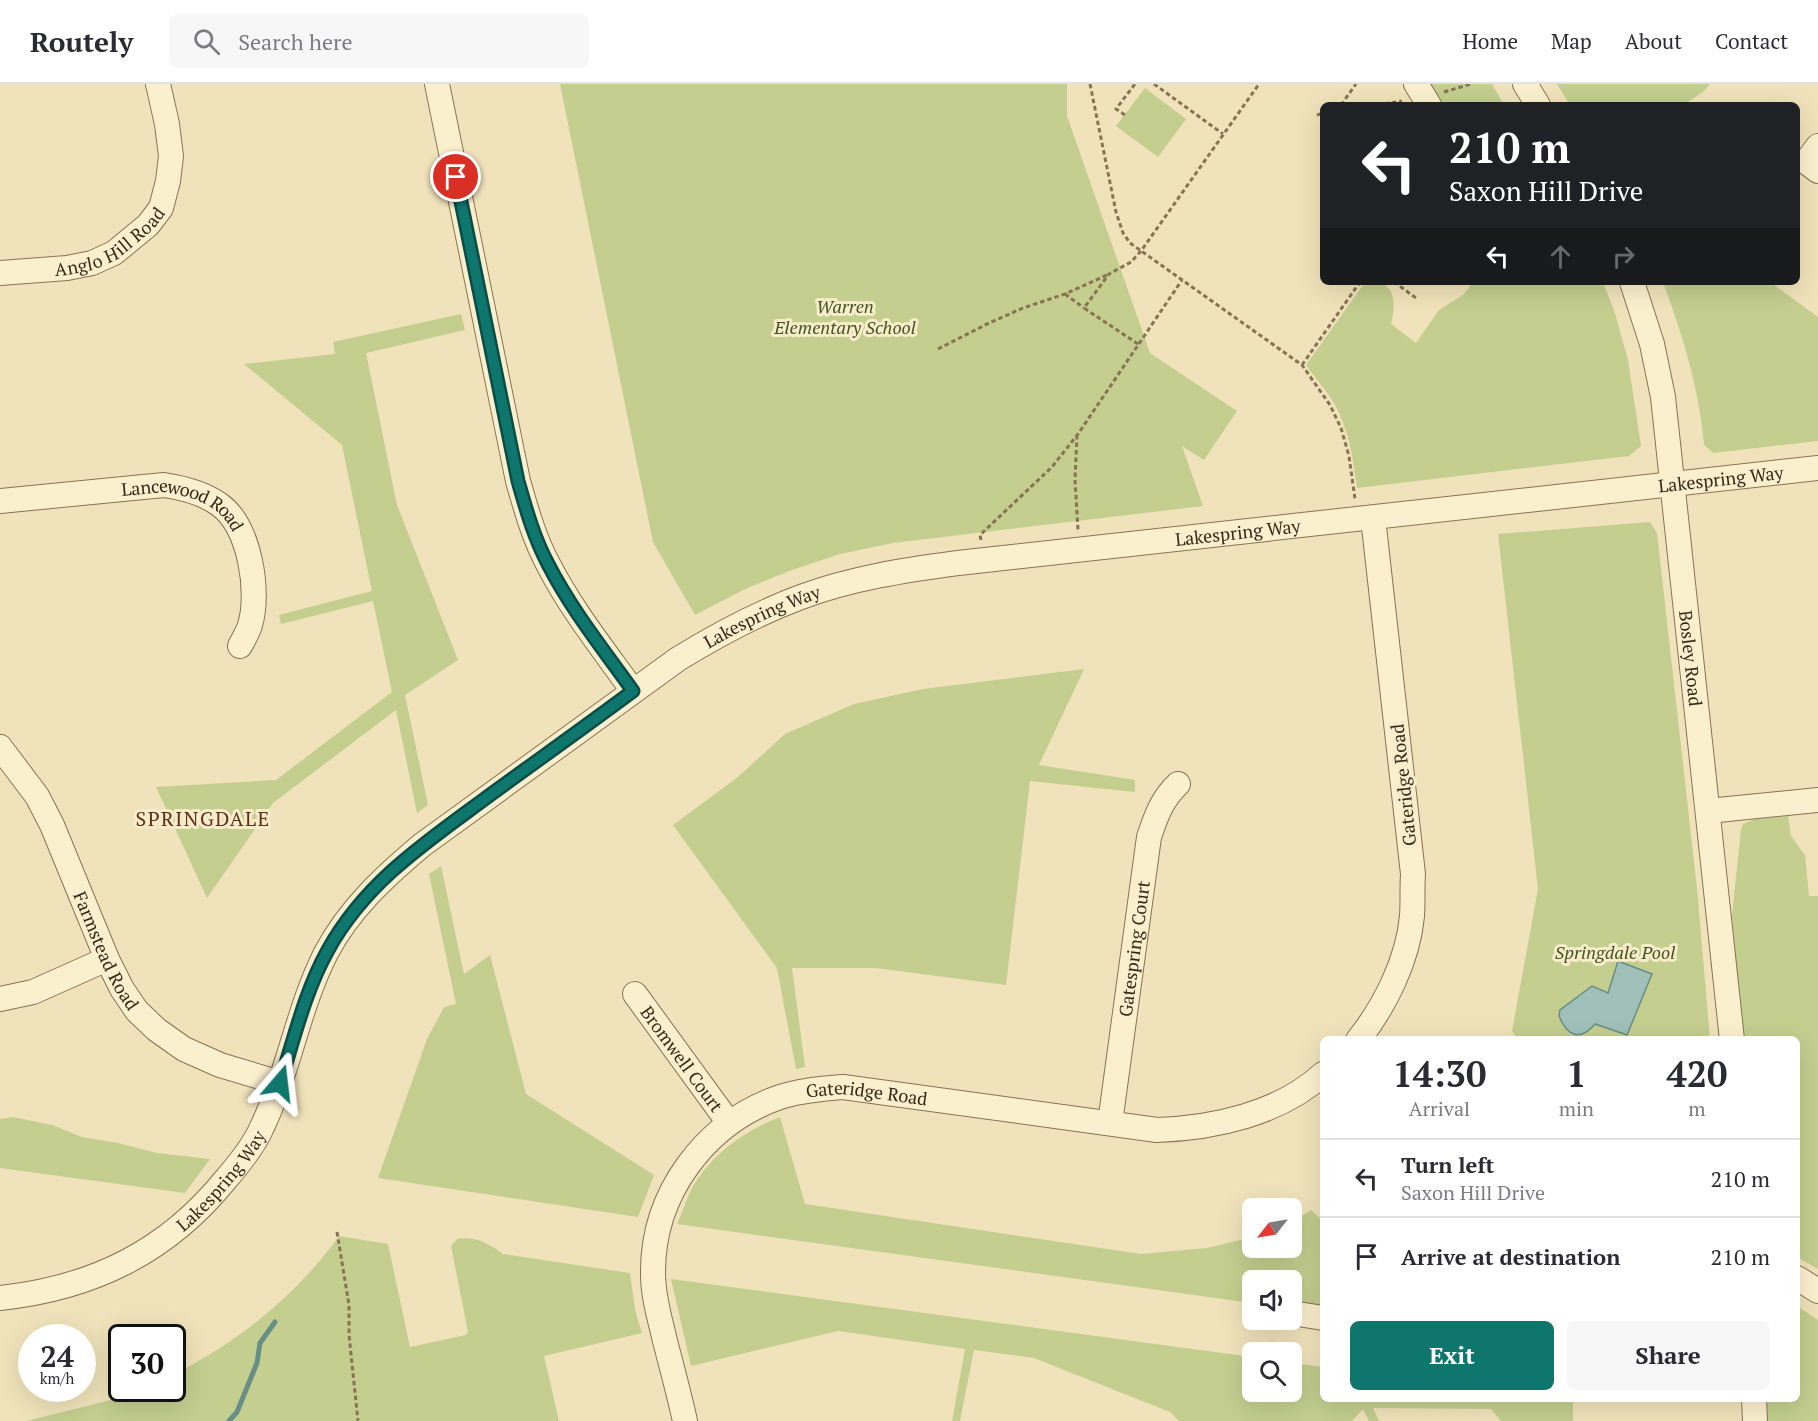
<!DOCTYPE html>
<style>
body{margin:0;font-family:"PT Serif",serif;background:#f7f7f7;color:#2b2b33;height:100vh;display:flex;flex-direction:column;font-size:22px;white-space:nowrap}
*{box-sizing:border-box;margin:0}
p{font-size:20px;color:#7c7c81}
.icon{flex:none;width:33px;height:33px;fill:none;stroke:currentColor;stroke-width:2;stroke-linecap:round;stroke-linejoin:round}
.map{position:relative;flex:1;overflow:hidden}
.drawer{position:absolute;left:1320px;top:952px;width:480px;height:366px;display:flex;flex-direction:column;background:#fff;border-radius:9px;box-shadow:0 6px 24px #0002}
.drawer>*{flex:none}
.top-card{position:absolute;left:1320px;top:18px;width:480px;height:183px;border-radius:9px;box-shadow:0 6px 24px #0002;background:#202124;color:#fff;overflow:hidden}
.needle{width:39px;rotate:239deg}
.tools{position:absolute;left:1242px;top:1114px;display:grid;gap:12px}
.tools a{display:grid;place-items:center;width:60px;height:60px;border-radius:9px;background:#fff;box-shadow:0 6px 24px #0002;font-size:30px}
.speed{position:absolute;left:18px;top:1240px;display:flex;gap:12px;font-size:30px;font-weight:700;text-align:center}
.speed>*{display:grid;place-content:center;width:78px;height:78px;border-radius:50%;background:#fff;box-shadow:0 6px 24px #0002;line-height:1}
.speed small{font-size:15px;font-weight:400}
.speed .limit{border:3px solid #111;border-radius:9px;background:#fff;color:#111}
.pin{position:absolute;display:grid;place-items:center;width:51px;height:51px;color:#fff;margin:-26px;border:3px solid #fff;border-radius:50%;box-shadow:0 2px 6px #0007}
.me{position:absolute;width:66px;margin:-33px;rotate:17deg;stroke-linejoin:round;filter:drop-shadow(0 0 4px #0008)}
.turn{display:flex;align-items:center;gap:21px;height:126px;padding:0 30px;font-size:27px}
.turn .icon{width:78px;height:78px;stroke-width:2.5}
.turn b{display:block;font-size:42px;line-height:51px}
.lanes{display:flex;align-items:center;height:57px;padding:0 30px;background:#0003;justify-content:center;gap:30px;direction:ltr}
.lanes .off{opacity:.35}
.eta{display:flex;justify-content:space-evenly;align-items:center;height:102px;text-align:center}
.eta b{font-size:36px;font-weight:600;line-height:42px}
.cta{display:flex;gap:12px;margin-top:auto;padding:12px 30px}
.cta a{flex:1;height:69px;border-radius:9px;background:#0f766e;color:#fff;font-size:24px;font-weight:600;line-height:69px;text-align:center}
.cta a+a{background:#f7f7f7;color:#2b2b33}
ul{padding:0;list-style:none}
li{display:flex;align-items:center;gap:18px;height:78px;padding:0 30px;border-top:2px solid #e1e1e2}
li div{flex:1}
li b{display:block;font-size:22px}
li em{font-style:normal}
header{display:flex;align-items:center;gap:36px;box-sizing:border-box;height:84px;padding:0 30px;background:#fff;border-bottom:2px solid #e1e1e2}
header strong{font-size:28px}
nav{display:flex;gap:33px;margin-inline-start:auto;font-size:21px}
.search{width:420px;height:54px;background:#f7f7f7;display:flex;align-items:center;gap:15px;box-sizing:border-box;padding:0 21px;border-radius:9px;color:#7c7c81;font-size:22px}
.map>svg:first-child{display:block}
.green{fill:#c3ce8f}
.water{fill:#a0c0b9;stroke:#678e87;stroke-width:1.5}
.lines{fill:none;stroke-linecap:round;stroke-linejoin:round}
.stream{stroke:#678e87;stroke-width:5}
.minor-casing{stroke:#887354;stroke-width:26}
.path{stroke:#887354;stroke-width:3;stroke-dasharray:4.5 3;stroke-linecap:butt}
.minor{stroke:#fbf0ce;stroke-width:24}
.route-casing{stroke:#0a4d48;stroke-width:15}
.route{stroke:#0f766e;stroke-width:10}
.labels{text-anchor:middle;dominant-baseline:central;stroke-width:6;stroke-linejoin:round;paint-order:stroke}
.street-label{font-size:18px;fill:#36291a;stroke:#f7edcb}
.park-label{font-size:18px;font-style:italic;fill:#43541f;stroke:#f7edcb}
.neighbourhood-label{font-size:20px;letter-spacing:1.5px;fill:#652c17;stroke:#f7edcb}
</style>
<header>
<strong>Routely</strong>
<div class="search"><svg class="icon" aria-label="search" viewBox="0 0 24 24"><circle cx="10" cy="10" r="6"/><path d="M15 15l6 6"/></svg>Search here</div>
<nav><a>Home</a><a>Map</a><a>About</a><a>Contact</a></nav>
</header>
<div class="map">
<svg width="1818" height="1337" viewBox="0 0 1818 1337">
<rect width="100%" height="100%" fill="#f0e3bb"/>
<!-- green -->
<path class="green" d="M560,0H1067V32L1150,269L1237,327L1204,376L1182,362L1203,422L893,459L840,470L789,487L745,505L695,531L653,458Z
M1428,0H1492L1504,21H1440Z
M1557,0H1710L1704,7L1684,21H1570Z
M1145,4L1186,35L1158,73L1116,42Z
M1365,198C1369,198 1376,197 1380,198C1398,205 1394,227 1391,240L1416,259L1439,226L1463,211L1473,198H1603L1615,229L1628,276L1641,362L1629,372L1357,404C1353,374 1349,346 1334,319C1326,306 1315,294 1306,281Z
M1663,198H1770L1818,233V357L1713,369L1704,361C1699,304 1683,252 1663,198Z
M461,230L465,246L366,269L397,421L458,576L405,611L428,721L417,729L396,626L273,719L207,814L156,703L276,696L392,608L373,517L281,540L279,531L372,507L342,361L244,280L335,270L333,258Z
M1650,438L1657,449L1697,804L1710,955L1519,956L1512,947L1538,805L1498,450Z
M1084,585L1039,681L1135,696V708L1030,697L1006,901L876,884H792L805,983L796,985L777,884L673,741L738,693L785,650L854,620L923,605Z
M1788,732L1791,752L1805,771L1809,812H1818V1185L1797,1173V956H1741L1731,840L1741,746L1743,740L1755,735Z
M441,782L464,890L490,871L526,1010L654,1091L638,1133L378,1094L427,955L444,923L456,920L429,790Z
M13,1033L52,1041L82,1053L118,1059L157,1069L210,1075L185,1109L0,1084V1035Z
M780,1033L805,1120L1141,1170L1207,1164L1252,1153V1164H1292V1138L1311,1126L1323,1137V1228L1292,1224V1197H1252V1219L677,1140C682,1129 686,1116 691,1106C710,1071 744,1047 780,1033Z
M339,1152L388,1160L410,1263L466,1251L468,1248L451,1162L457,1155C475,1152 488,1159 503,1170L630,1189L635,1226L642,1249L544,1272L559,1337H26L111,1316L141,1305H172L173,1291C239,1257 295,1213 339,1152Z
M671,1195L1252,1273V1308H1292V1279L1323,1283V1316H1573V1337H1501L1491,1325L1373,1324L1379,1337H1369L1363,1325L1352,1337H1179L1170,1328L1034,1274L974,1266L960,1337H952L965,1265L838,1247L691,1282Z
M1797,1222L1818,1236V1337H1767V1316H1797Z"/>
<!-- water -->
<path class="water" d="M1618,877L1652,890L1627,951L1595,940C1580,958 1567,952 1559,932L1560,926L1592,902L1608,909Z"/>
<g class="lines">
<!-- stream -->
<path class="stream" d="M229,1337L237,1328L257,1279L260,1259L275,1238"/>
<!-- minor casing -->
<g class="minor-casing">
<g id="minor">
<path d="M437,0L518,397C526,425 534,454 548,480C571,525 603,565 633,607"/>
<path d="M1416,0L1429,21"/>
<path d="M1525,0L1538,21"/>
<path d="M1818,62L1806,78L1818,87"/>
<path id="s1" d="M0,189L67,184L92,179L114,169L148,141L161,124L168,97L171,72L167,40L158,0"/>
<path id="s2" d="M1632,198L1652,260L1663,313L1732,956"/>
<path id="s3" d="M0,417L164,401C184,404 204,409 220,421C250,443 260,508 250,541C248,548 243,556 240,562"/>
<path id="s4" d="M0,663L37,712L52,741L107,875L122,905L137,927L157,946L184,965L220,981L280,999"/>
<path d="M1708,727L1818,716"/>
<path id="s5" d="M635,910L729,1039"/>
<path d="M0,915L33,908L107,875"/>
<path d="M1358,956C1385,922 1408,876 1412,832C1413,818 1412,804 1413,790L1373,434"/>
<path id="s6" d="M1110,1039L1149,753C1156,732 1162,715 1178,700"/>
<path d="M1797,1194L1818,1207"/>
<path id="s7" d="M0,1214C93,1204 167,1168 226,1095C239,1080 254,1062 262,1043C289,987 298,924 326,869C349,825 385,792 422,761L678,575C717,551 758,529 801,513C852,494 905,486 958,479L1818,384"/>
<path d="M1292,1229L1323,1234"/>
<path d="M1754,1316L1755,1337"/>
<path id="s8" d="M685,1337C679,1310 672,1284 665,1257C660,1235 653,1213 653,1190C652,1110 705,1039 780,1013C801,1006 822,1005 843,1003L1157,1046C1214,1044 1279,1030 1323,990"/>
</g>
</g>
<!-- path -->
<path class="path" d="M1090,0L1116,128L1123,149L1130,159L1302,281L1330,321L1341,344L1349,372L1355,415
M1154,0L1223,50
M1444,8L1471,0
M1341,21L1356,0
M1377,21L1402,17
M1125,31L1116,25L1135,0
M1317,31L1323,29
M1394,198L1416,214
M1065,210L1084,224
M1138,260L1084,224L1109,190L1131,178L1141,167L1259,0
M938,265L989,239L1023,224L1065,210L1107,191
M1302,281L1360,198
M1077,351L1075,396L1078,446
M981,456L980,451L1052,383L1078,350L1182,196
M337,1148L349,1221V1251L358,1337"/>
<!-- minor -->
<use href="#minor" class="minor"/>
</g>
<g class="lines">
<!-- route casing -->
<g class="route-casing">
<path id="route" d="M280,999C294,955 305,907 328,866C366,797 428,757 490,711C538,676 586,642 633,607C603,565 571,525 548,480C534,454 526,425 518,397L456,93"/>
</g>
<!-- route -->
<use href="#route" class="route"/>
</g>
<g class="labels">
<!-- street labels -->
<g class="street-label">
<text stroke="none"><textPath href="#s1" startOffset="118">Anglo Hill Road</textPath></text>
<text stroke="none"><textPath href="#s7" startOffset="2040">Lakespring Way</textPath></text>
<text stroke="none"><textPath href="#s3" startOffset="189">Lancewood Road</textPath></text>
<text stroke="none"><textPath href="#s7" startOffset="1554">Lakespring Way</textPath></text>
<text stroke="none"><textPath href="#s7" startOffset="1068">Lakespring Way</textPath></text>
<text stroke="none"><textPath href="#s2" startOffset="382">Bosley Road</textPath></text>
<text transform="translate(1403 701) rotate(-96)">Gateridge Road</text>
<text stroke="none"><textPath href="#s4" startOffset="231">Farmstead Road</textPath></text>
<text stroke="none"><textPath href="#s6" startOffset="176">Gatespring Court</textPath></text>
<text stroke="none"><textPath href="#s5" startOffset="80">Bromwell Court</textPath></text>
<text stroke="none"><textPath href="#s8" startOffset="471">Gateridge Road</textPath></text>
<text stroke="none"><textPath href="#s7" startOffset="258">Lakespring Way</textPath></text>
</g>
<!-- park labels -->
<g class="park-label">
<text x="845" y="222">Warren<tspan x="845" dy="21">Elementary School</tspan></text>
<text x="1615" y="868">Springdale Pool</text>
</g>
<!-- neighbourhood labels -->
<g class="neighbourhood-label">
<text x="203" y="734">SPRINGDALE</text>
</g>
</g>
</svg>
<div class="tools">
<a><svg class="needle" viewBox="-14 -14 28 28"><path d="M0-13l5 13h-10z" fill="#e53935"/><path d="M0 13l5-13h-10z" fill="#7c7c81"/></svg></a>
<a><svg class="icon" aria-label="sound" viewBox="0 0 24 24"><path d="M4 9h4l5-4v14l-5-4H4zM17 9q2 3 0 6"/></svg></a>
<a><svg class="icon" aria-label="search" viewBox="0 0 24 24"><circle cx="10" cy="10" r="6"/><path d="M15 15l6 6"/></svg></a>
</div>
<div class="speed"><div>24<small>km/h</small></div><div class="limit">30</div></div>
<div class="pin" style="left:456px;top:93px;background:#d93025"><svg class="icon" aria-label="arrive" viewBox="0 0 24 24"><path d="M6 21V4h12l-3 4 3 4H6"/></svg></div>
<svg class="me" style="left:280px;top:999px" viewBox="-20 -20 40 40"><path d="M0-17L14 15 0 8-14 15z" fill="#0f766e" stroke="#fff" stroke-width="4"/></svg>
<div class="top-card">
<div class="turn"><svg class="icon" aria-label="left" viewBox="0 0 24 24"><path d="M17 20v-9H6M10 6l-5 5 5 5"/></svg><div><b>210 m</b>Saxon Hill Drive</div></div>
<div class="lanes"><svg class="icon" aria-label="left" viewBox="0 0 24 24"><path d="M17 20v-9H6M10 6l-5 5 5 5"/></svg><svg class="icon off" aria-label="ahead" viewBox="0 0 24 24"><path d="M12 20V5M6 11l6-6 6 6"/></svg><svg class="icon off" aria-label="right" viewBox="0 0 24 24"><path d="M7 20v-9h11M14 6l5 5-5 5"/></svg></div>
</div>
<section class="drawer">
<div class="eta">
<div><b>14:30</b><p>Arrival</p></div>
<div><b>1</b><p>min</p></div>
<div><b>420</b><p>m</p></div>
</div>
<ul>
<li><svg class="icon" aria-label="left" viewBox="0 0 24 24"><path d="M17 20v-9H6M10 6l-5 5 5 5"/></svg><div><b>Turn left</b><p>Saxon Hill Drive</p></div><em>210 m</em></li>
<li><svg class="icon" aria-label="arrive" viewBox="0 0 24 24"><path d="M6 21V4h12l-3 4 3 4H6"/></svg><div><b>Arrive at destination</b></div><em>210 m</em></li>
</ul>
<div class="cta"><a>Exit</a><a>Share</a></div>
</section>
</div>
